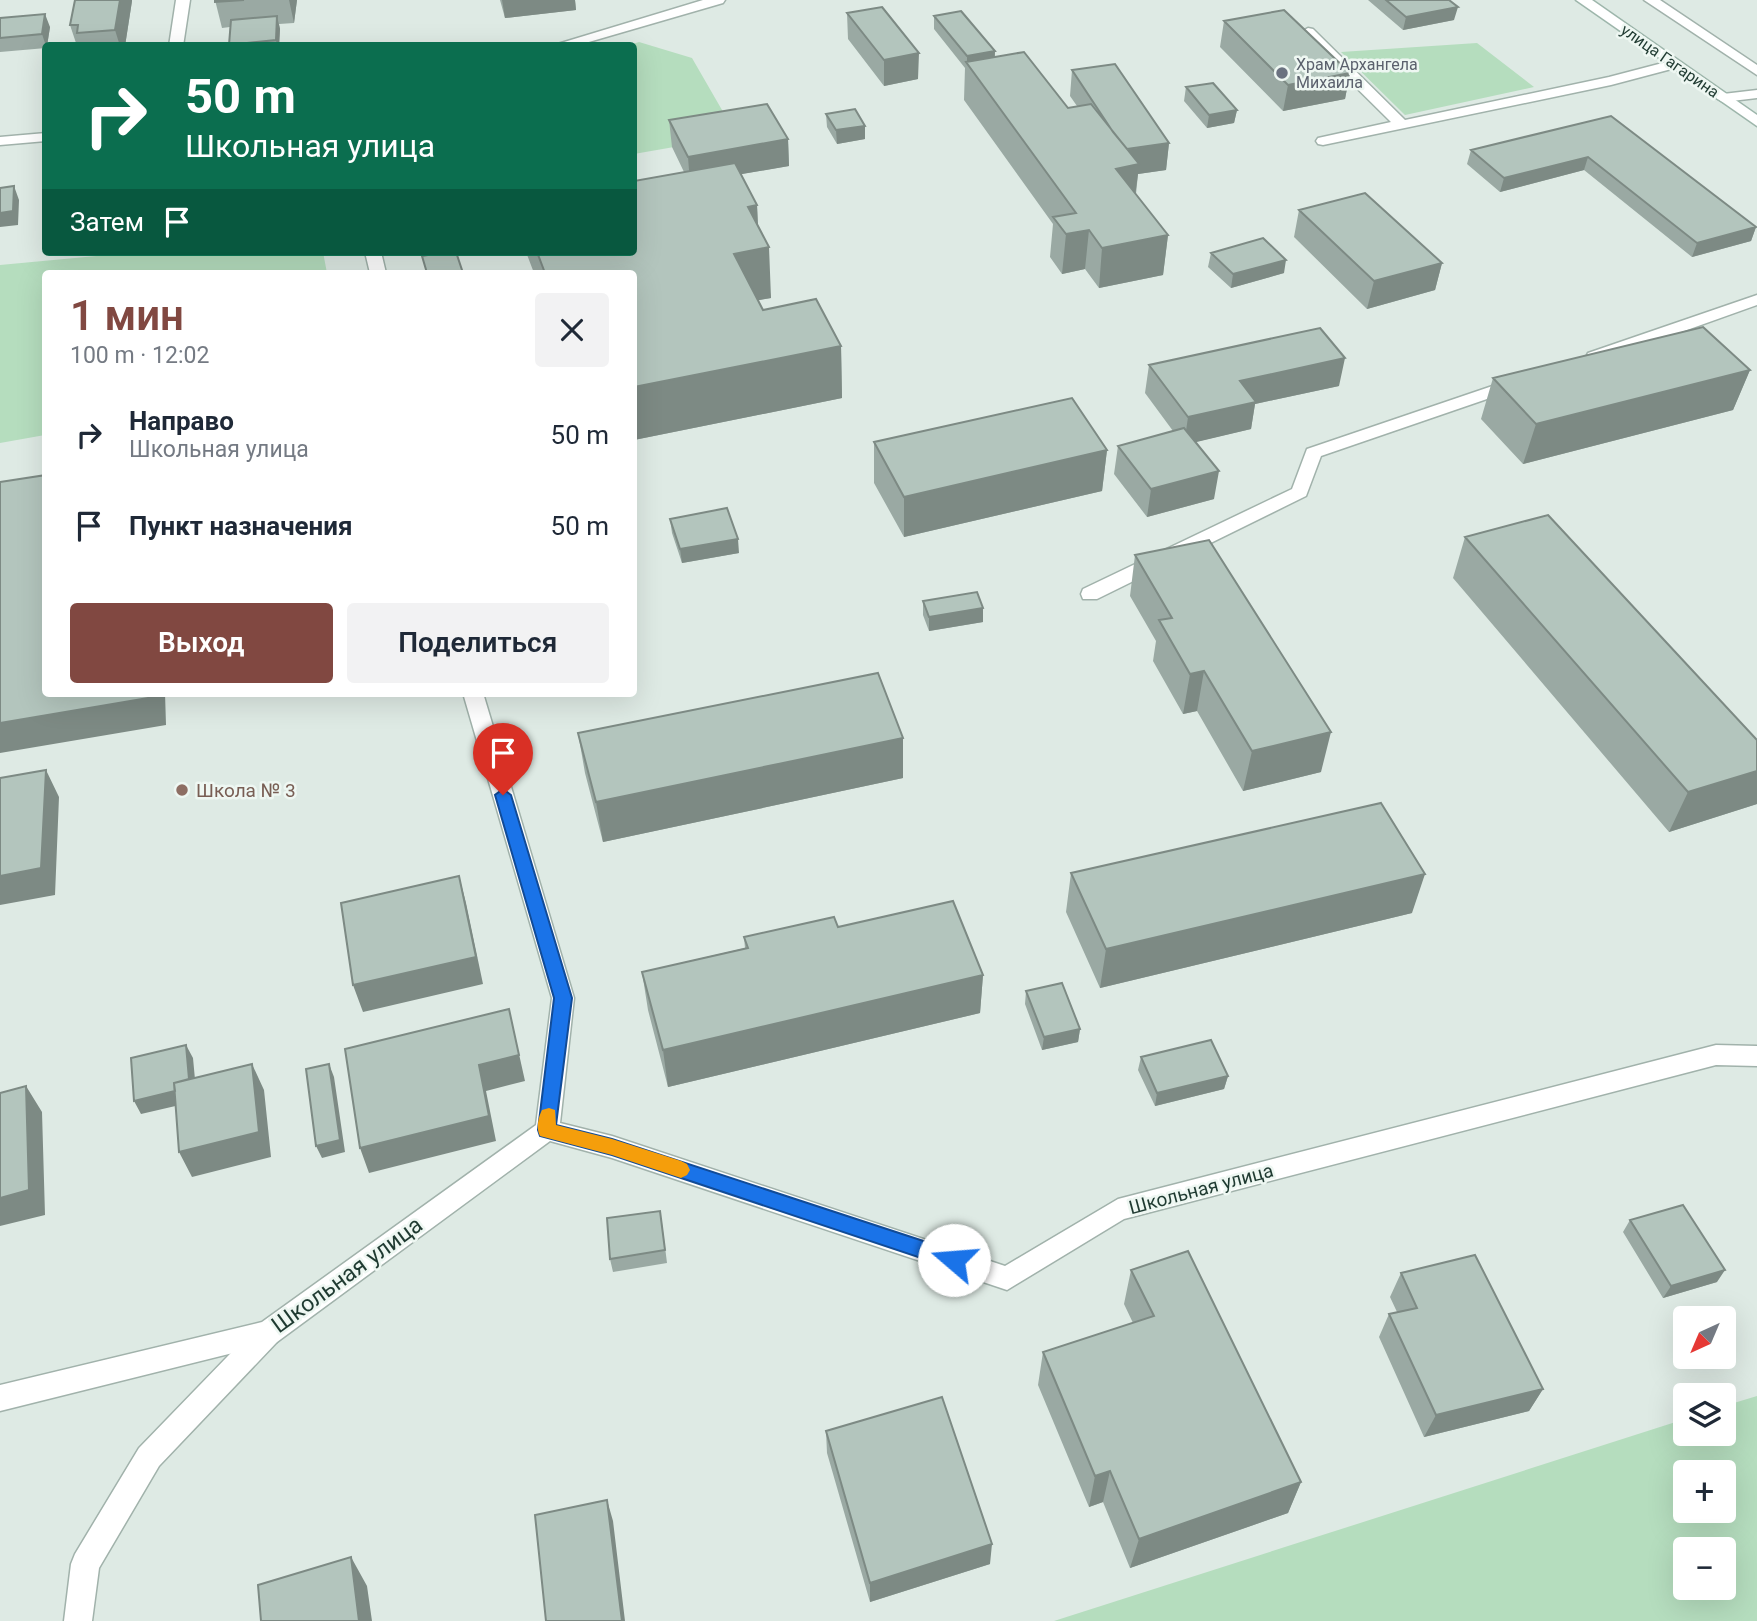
<!DOCTYPE html>
<html lang="ru">
<meta charset="utf-8">
<style>
body{margin:0;font-family:Roboto,sans-serif;background:#f2f2f3;color:#1f2937;height:100vh;display:flex;flex-direction:column;font-size:26px;white-space:nowrap}
*{box-sizing:border-box;margin:0}
p{font-size:23px;color:#747a83}
.icon{flex:none;width:38px;height:38px;fill:none;stroke:currentColor;stroke-width:2;stroke-linecap:round;stroke-linejoin:round}
.map{position:relative;flex:1;overflow:hidden}
.details{position:absolute;left:42px;top:270px;width:595px;height:427px;display:flex;flex-direction:column;background:#fff;border-radius:7px;box-shadow:0 7px 28px #0002}
.details>*{flex:none}
.guide{position:absolute;left:42px;top:42px;width:595px;height:214px;border-radius:7px;box-shadow:0 7px 28px #0002;background:#0b6e4f;color:#fff;overflow:hidden}
.needle{width:46px;rotate:224deg}
.buttons{position:absolute;left:1673px;top:1306px;display:grid;gap:14px}
.buttons a{display:grid;place-items:center;width:63px;height:63px;border-radius:7px;background:#fff;box-shadow:0 7px 28px #0002;font-size:35px}
.pin{position:absolute;display:grid;place-items:center;width:60px;height:60px;color:#fff;margin:-72px -30px;border-radius:50% 50% 50% 0;rotate:-45deg;box-shadow:0 0 7px #0007}
.pin .icon{rotate:45deg}
.me{position:absolute;width:77px;margin:-38px;rotate:288deg;stroke-linejoin:round;filter:drop-shadow(0 0 5px #0008)}
.turn{display:flex;align-items:center;gap:24px;height:147px;padding:0 28px;font-size:32px}
.turn .icon{width:91px;height:91px;stroke-width:2.5}
.turn b{display:block;font-size:49px;line-height:60px}
.then{display:flex;align-items:center;height:66px;padding:0 28px;background:#0003;gap:14px;font-size:26px}
.round{display:grid;place-items:center;flex:none;width:74px;height:74px;border-radius:7px;background:#f2f2f3}
.overview{display:flex;align-items:center;justify-content:space-between;height:119px;padding:0 28px}
h1{font-size:42px;font-weight:600;line-height:52px;color:#814841}
.cta{display:flex;gap:14px;margin-top:auto;padding:14px 28px}
.cta a{flex:1;height:80px;border-radius:7px;background:#814841;color:#fff;font-size:28px;font-weight:600;line-height:80px;text-align:center}
.cta a+a{background:#f2f2f3;color:#1f2937}
ul{padding:0;list-style:none}
li{display:flex;align-items:center;gap:21px;height:91px;padding:0 28px}
li div{flex:1}
li b{display:block;font-size:26px}
li em{font-style:normal}
.map>svg:first-child{display:block}
.green{fill:#b5ddbe;fill-rule:evenodd}
.lines{fill:none;stroke-linecap:round;stroke-linejoin:round}
.lane-casing{stroke:#a1b2ab;stroke-width:3}
.street-casing{stroke:#a1b2ab;stroke-width:3}
.secondary-casing{stroke:#9db6ab;stroke-width:3}
.lane{fill:#fff;fill-rule:evenodd}
.street{fill:#fff;fill-rule:evenodd}
.secondary{fill:#fff;fill-rule:evenodd}
.wall{fill:#9aa9a3}
.shaded-wall{fill:#7d8a84}
.building{fill:#b3c5bd;stroke:#7d8a84;stroke-width:2}
.route{fill:#1a73e8;stroke:#114b97;stroke-width:2}
.slow{fill:#f59e0b}
.worship-dot{fill:#6b7280;stroke:#eef7f2;stroke-width:2.5}
.education-dot{fill:#8d6e63;stroke:#eef7f2;stroke-width:2.5}
.labels{text-anchor:middle;dominant-baseline:central;stroke-width:5;stroke-linejoin:round;paint-order:stroke}
.far-street-label{font-size:16px;fill:#1f3a31;stroke:#eef7f2}
.far-worship-label{font-size:16px;fill:#5b616d;stroke:#eef7f2;text-anchor:start}
.education-label{font-size:19px;fill:#785e54;stroke:#eef7f2;text-anchor:start}
.street-label{font-size:19px;fill:#1f3a31;stroke:#eef7f2}
.near-street-label{font-size:23px;fill:#1f3a31;stroke:#eef7f2}
</style>
<div class="map">
<svg width="1757" height="1621" viewBox="0 0 1757 1621">
<rect width="100%" height="100%" fill="#deeae4"/>
<!-- green -->
<path class="green" d="M639,42L692,58L737,136L634,154V46H626Z
M1477,43L1534,87L1405,115L1341,52Z
M139,252H323L327,273H46L45,435L0,443V265Z
M1757,1396V1621H1054L1685,1419V1433H1724V1406ZM1685,1472H1724V1510H1685ZM1685,1549H1724V1587H1685Z"/>
<g class="lines">
<!-- lane casing -->
<g class="lane-casing">
<path id="lane" d="M1644,0H1660L1757,65V75Z
M1308,28L1313,29L1405,120L1609,77L1674,60L1681,64L1679,67L1611,85L1323,145L1318,144L1316,141L1318,138L1391,122L1303,35L1301,32Z
M1757,90V98L1723,102L1716,98L1723,94Z
M1757,295V305L1600,361L1594,362L1586,357L1588,353Z
M1513,379L1521,384L1519,388L1321,456L1306,496L1097,599H1083L1081,594L1083,589L1292,489L1307,449Z
M268,1321L277,1324L281,1333L277,1342L159,1466L99,1568L92,1621H64L71,1564L75,1554L139,1448L259,1324Z"/>
</g>
<!-- street casing -->
<g class="street-casing">
<path id="street" d="M176,0H190L183,46H169Z
M703,0H725L723,3L575,46H551Z
M46,133V141L0,145V137Z
M365,252H381L386,273H370Z
M463,693H483L574,998L560,1123L612,1136L1005,1266L1118,1199L1716,1045L1757,1046V1066L1716,1065L1124,1219L1007,1290L612,1158L550,1141L277,1342L0,1411V1385L262,1322L536,1125L552,998Z"/>
</g>
<!-- secondary casing -->
<g class="secondary-casing">
<path id="secondary" d="M1576,0H1592L1757,115V126Z"/>
</g>
<!-- lane -->
<use href="#lane" class="lane"/>
<!-- street -->
<use href="#street" class="street"/>
<!-- secondary -->
<use href="#secondary" class="secondary"/>
</g>
<!-- wall -->
<path class="wall" d="M215,0H297L294,23L279,24L280,29L279,46H229L230,27L222,28Z
M500,0H575L576,10L505,18Z
M1368,0H1449L1454,20L1403,30Z
M132,1L125,46H77L70,25Z
M847,13L918,79L884,86L848,39Z
M934,16L995,51V57L1068,108L1077,106L1070,96L1072,70L1169,143L1166,170L1138,174L1136,194L1168,235L1163,275L1099,288L1085,269L1062,274L1050,257L1053,224L964,100L965,68L934,29Z
M0,18L50,27L47,46H46V48L0,52Z
M1224,21L1350,73L1345,99L1283,111L1220,47Z
M1186,87L1237,110L1234,123L1207,128L1184,101Z
M826,114L865,139L837,144L827,127Z
M1611,116L1756,227L1751,241L1692,257L1584,170L1500,192L1467,164L1471,150Z
M669,120L788,139L789,166L741,174L757,205L758,227L771,298L758,300L763,310L841,346L842,398L634,440V273H534L526,252H634L684,172L672,147Z
M1299,210L1442,263L1435,290L1367,309L1294,237Z
M1211,253L1284,273L1231,288L1208,267Z
M1149,365L1339,386L1255,404L1251,429L1195,442L1214,499L1147,517L1114,474L1118,446L1173,431L1145,393Z
M1750,370L1733,410L1523,464L1481,419L1493,378Z
M874,442L1107,450L1102,491L904,537L874,483Z
M670,519L739,553L682,563L672,533Z
M1465,537L1757,740V804L1669,832L1453,578Z
M1135,555L1321,772L1243,791L1197,711L1183,714L1153,661L1156,641L1130,596Z
M923,601L983,622L929,631L923,615Z
M578,733L903,778L603,842L585,773Z
M1071,873L1412,913L1100,988L1066,912Z
M838,927L983,975L980,1013L668,1087L648,1010L642,972L745,948L744,937Z
M1026,991L1080,1029L1078,1042L1042,1050L1025,1004Z
M1141,1057L1228,1076L1224,1089L1155,1106L1138,1070Z
M1630,1220L1717,1282L1663,1298L1623,1232Z
M662,1223L667,1263L613,1272L610,1259Z
M1131,1270L1301,1482L1288,1513L1130,1568L1103,1502L1089,1507L1038,1385L1043,1352L1133,1323L1124,1304Z
M1401,1273L1543,1389L1529,1411L1424,1437L1379,1337L1389,1314L1397,1312L1390,1297Z
M826,1431L990,1564L870,1602L827,1453Z"/>
<!-- shaded-wall -->
<path class="shaded-wall" d="M119,0H132V1L125,46H120L115,30Z
M289,0H297L294,23Z
M502,0H575L576,10L505,18Z
M1458,7L1454,20L1403,30L1406,17Z
M45,14L50,27L47,46H46L42,34Z
M277,16L280,29L279,46H277L276,40Z
M995,51L994,64H967V56Z
M919,53L918,79L884,86V60Z
M1350,73L1345,99L1283,111L1288,85Z
M1237,110L1234,123L1207,128L1209,115Z
M865,126V139L837,144L836,130Z
M788,139L789,166L690,183L688,157Z
M1169,143L1166,170L1138,174L1134,204L1116,169L1125,150Z
M1588,157L1584,170L1500,192L1504,178Z
M14,186L19,200L18,225L0,227V213Z
M757,205L759,249L769,247L771,298L737,304L734,254L748,207Z
M1756,227L1751,241L1692,257L1697,243Z
M1089,230L1085,269L1062,274L1066,234Z
M1168,235L1163,275L1099,288L1102,248Z
M1286,260L1284,273L1231,288L1233,274Z
M1442,263L1435,290L1367,309L1374,281Z
M841,346L842,398L634,440V387Z
M1345,358L1339,386L1255,404L1251,429L1184,445L1188,417L1240,381Z
M1750,370L1733,410L1523,464L1536,424Z
M1107,450L1102,491L904,537V497Z
M1219,471L1214,499L1147,517L1151,489Z
M738,539L739,553L682,563L680,549Z
M983,608V622L929,631V617Z
M1204,671L1197,711L1183,714L1190,674Z
M154,693H165L166,725L0,753V723Z
M1331,732L1321,772L1243,791L1252,751Z
M903,738V778L603,842L596,802Z
M46,770L59,797L55,895L0,905V876Z
M1757,771V804L1669,832L1688,792Z
M1425,874L1412,913L1100,988L1106,949Z
M459,876L466,903L483,984L363,1012L353,985Z
M983,975L980,1013L668,1087L663,1050Z
M509,1009L525,1081L486,1091L496,1141L369,1173L360,1148L479,1065Z
M1080,1029L1078,1042L1042,1050L1044,1037Z
M186,1045L193,1058L197,1101L141,1114L134,1101Z
M252,1064L264,1090L271,1157L192,1177L179,1152Z
M329,1064L334,1077L345,1152L322,1158L316,1146Z
M1228,1076L1224,1089L1155,1106L1157,1093Z
M26,1086L42,1112L45,1215L0,1226V1198Z
M1725,1270L1717,1282L1663,1298L1671,1286Z
M1543,1389L1529,1411L1424,1437L1436,1415Z
M1110,1471L1103,1502L1089,1507L1095,1476Z
M1301,1482L1288,1513L1130,1568L1139,1539Z
M607,1500L613,1521L625,1621H622Z
M992,1544L990,1564L870,1602V1583Z
M351,1557L367,1586L372,1621H359Z"/>
<!-- building -->
<path class="building" d="M75,0H120L115,30L77,33L78,25H70Z
M215,0H244L215,2Z
M1386,0H1449L1458,7L1406,17Z
M882,7L919,53L884,60L847,13Z
M1284,10L1350,73L1288,85L1224,21Z
M961,11L995,51L967,56L934,16Z
M45,14L42,34L0,38V18Z
M277,16L276,40L229,45L231,20Z
M1024,52L1068,108L1091,104L1139,164L1116,169L1168,235L1102,248L1089,230L1066,234L1053,217L1076,213L966,62Z
M1115,64L1169,143L1127,149L1113,132L1072,70Z
M1213,83L1237,110L1209,115L1186,87Z
M767,104L788,139L688,157L669,120Z
M855,109L865,126L836,130L826,114Z
M1611,116L1756,227L1697,243L1588,157L1504,178L1471,150Z
M735,163L757,205L748,207L769,247L734,254L763,310L816,299L841,346L634,387V273H545L537,252H634V181Z
M14,186L13,211L0,213V188Z
M1365,193L1442,263L1374,281L1299,210Z
M1263,238L1286,260L1233,274L1211,253Z
M446,252H456L463,273H427L422,256Z
M1703,327L1750,370L1536,424L1493,378Z
M1320,328L1345,358L1240,381L1256,402L1188,417L1149,365Z
M1072,398L1107,450L904,497L874,442Z
M1184,428L1219,471L1151,489L1118,446Z
M46,475V693H154V697L0,723V482Z
M727,508L738,539L680,549L670,519Z
M1548,515L1757,740V771L1688,792L1465,537Z
M1209,540L1331,732L1252,751L1204,671L1190,674L1159,620L1172,618L1135,555Z
M977,592L983,608L929,617L923,601Z
M878,673L903,738L596,802L578,733Z
M46,770L41,868L0,876V778Z
M1381,803L1425,874L1106,949L1071,873Z
M459,876L476,957L353,985L341,903Z
M953,901L983,975L663,1050L642,972L748,948L744,937L834,917L838,927Z
M1062,983L1080,1029L1044,1037L1026,991Z
M509,1009L519,1055L479,1065L489,1116L360,1148L345,1049Z
M1211,1040L1228,1076L1157,1093L1141,1057Z
M186,1045L189,1079L174,1083L175,1091L134,1101L131,1058Z
M252,1064L259,1132L179,1152L174,1083Z
M329,1064L340,1140L316,1146L306,1069Z
M26,1086L29,1190L0,1198V1093Z
M1683,1205L1725,1270L1671,1286L1630,1220Z
M660,1211L665,1250L610,1259L607,1218Z
M1188,1251L1301,1482L1139,1539L1110,1471L1095,1476L1043,1352L1154,1316L1131,1270Z
M1475,1255L1543,1389L1436,1415L1389,1314L1417,1308L1401,1273Z
M942,1397L992,1544L870,1583L826,1431Z
M607,1500L622,1621H546L535,1515Z
M351,1557L359,1621H261L258,1585Z"/>
<!-- route -->
<path class="route" d="M503,789L511,795L572,998L556,1125L612,1139L954,1251L961,1254L964,1260L961,1266L954,1269L612,1155L540,1136L538,1130L554,998L495,795Z"/>
<!-- slow -->
<path class="slow" d="M549,1108L555,1110L556,1125L612,1139L681,1161L687,1164L690,1170L687,1175L681,1178L612,1155L540,1136C536,1128 538,1118 542,1110Z"/>
<!-- markers -->
<circle class="worship-dot" cx="1282" cy="73" r="7"/>
<circle class="education-dot" cx="182" cy="790" r="7"/>
<g class="labels">
<!-- far-street labels -->
<g class="far-street-label">
<text transform="translate(1670 61) rotate(35)">улица Гагарина</text>
</g>
<!-- far-worship labels -->
<g class="far-worship-label">
<text x="1296" y="64">Храм Архангела<tspan x="1296" dy="18">Михаила</tspan></text>
</g>
<!-- education labels -->
<g class="education-label">
<text x="196" y="790">Школа № 3</text>
</g>
<!-- street labels -->
<g class="street-label">
<text transform="translate(1201 1189) rotate(-15)">Школьная улица</text>
</g>
<!-- near-street labels -->
<g class="near-street-label">
<text transform="translate(347 1275) rotate(-36)">Школьная улица</text>
</g>
</g>
</svg>
<div class="buttons">
<a><svg class="needle" viewBox="-14 -14 28 28"><path d="M0-13l5 13h-10z" fill="#e53935"/><path d="M0 13l5-13h-10z" fill="#747a83"/></svg></a>
<a><svg class="icon" aria-label="layers" viewBox="0 0 24 24"><path d="M12 4l9 5-9 5-9-5zM3 14l9 5 9-5"/></svg></a>
<a>+</a>
<a>−</a>
</div>
<div class="pin" style="left:503px;top:795px;background:#d93025"><svg class="icon" aria-label="arrive" viewBox="0 0 24 24"><path d="M6 21V4h12l-3 4 3 4H6"/></svg></div>
<svg class="me" style="left:954px;top:1260px" viewBox="-20 -20 40 40"><circle r="19" fill="#fff"/><path d="M0-13L10 11 0 6-10 11z" fill="#1a73e8"/></svg>
<div class="guide">
<div class="turn"><svg class="icon" aria-label="right" viewBox="0 0 24 24"><path d="M7 20v-9h11M14 6l5 5-5 5"/></svg><div><b>50 m</b>Школьная улица</div></div>
<div class="then">Затем<svg class="icon" aria-label="arrive" viewBox="0 0 24 24"><path d="M6 21V4h12l-3 4 3 4H6"/></svg></div>
</div>
<section class="details">
<div class="overview"><div><h1>1 мин</h1><p>100 m · 12:02</p></div><a class="round"><svg class="icon" aria-label="close" viewBox="0 0 24 24"><path d="M6 6l12 12M18 6L6 18"/></svg></a></div>
<ul>
<li><svg class="icon" aria-label="right" viewBox="0 0 24 24"><path d="M7 20v-9h11M14 6l5 5-5 5"/></svg><div><b>Направо</b><p>Школьная улица</p></div><em>50 m</em></li>
<li><svg class="icon" aria-label="arrive" viewBox="0 0 24 24"><path d="M6 21V4h12l-3 4 3 4H6"/></svg><div><b>Пункт назначения</b></div><em>50 m</em></li>
</ul>
<div class="cta"><a>Выход</a><a>Поделиться</a></div>
</section>
</div>
